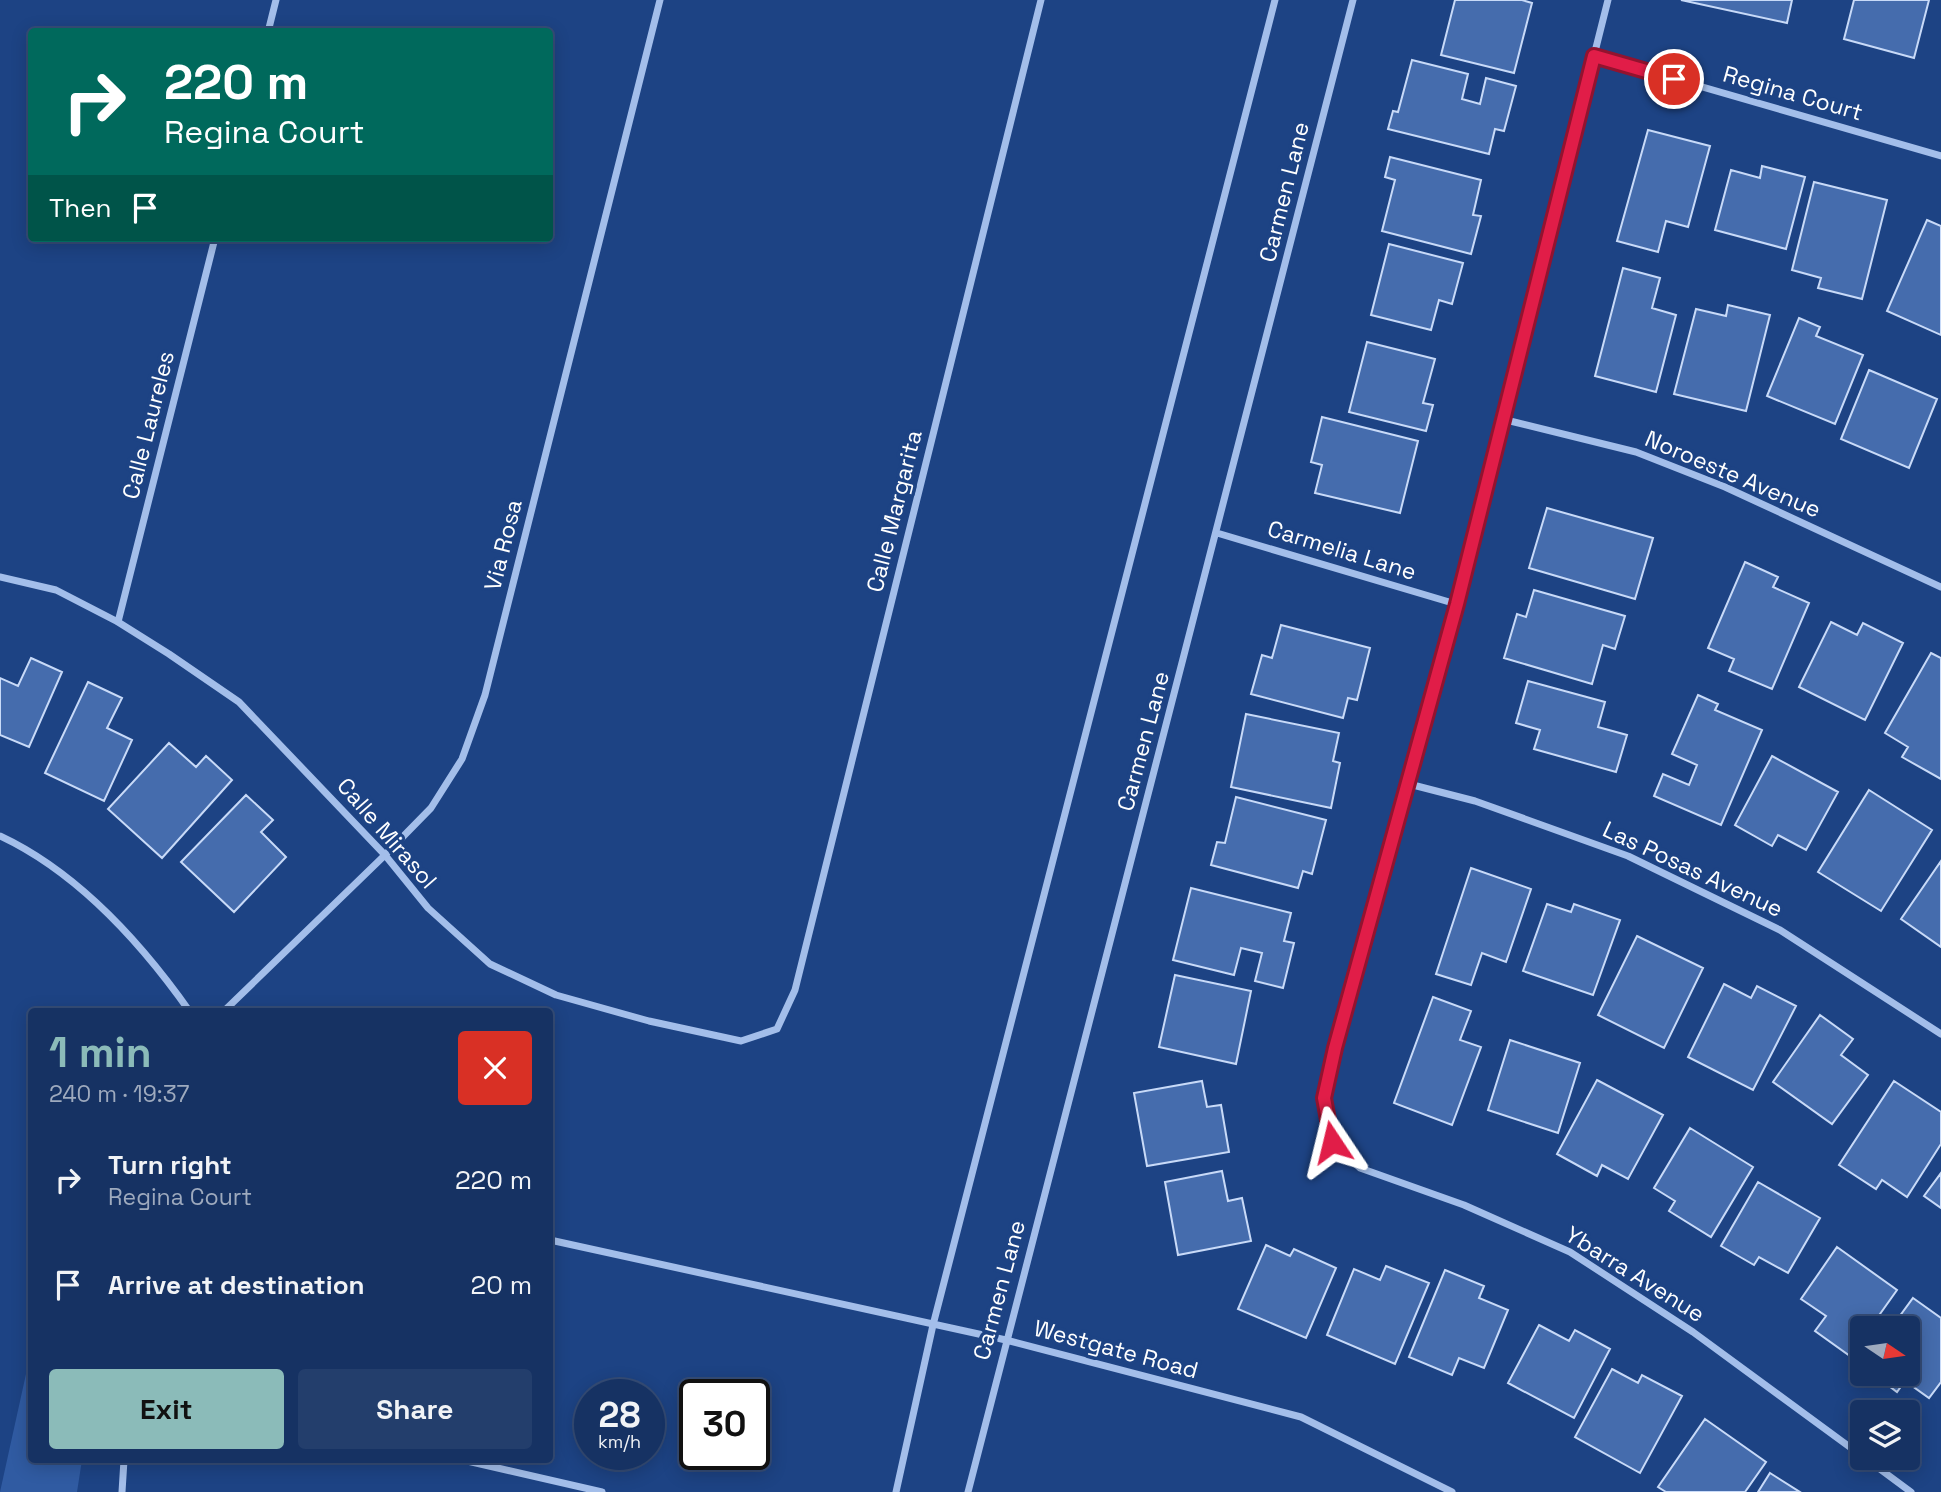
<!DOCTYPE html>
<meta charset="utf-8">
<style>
body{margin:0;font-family:"Space Grotesk",sans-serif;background:#233e6c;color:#f1f3f6;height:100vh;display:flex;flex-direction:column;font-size:26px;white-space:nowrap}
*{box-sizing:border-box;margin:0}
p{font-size:23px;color:#9eaabe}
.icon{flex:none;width:38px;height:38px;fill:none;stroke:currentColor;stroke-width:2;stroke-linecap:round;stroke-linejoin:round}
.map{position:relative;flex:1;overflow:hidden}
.panel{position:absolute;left:28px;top:1008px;width:525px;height:455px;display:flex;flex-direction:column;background:#163263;border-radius:7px;box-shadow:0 4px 18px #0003,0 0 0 2px #354d78}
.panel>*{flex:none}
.top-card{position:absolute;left:28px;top:28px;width:525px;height:214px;border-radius:7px;box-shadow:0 4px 18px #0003,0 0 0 2px #354d78;background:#00695c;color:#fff;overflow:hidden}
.needle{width:46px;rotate:103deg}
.fabs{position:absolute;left:1850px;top:1316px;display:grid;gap:14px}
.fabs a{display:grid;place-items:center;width:70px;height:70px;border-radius:7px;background:#163263;box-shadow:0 4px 18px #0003,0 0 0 2px #354d78;font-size:35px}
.speed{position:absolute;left:574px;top:1379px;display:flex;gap:14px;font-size:35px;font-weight:700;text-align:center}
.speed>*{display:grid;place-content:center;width:91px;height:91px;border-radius:50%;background:#163263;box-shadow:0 4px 18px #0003,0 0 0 2px #354d78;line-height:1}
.speed small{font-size:18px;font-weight:400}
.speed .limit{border:4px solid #111;border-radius:10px;background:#fff;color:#111}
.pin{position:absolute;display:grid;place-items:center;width:60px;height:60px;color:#fff;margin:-30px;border:4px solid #fff;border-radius:50%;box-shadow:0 2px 7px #0007}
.me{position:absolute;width:77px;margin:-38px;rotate:350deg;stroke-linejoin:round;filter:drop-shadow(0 0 5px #0008)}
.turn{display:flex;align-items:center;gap:24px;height:147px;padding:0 21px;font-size:32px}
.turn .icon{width:91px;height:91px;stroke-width:2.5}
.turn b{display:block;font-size:49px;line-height:60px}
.then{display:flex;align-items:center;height:66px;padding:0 21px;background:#0003;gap:14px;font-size:26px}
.round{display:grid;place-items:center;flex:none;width:74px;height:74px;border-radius:7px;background:#233e6c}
.summary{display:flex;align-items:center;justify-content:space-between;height:119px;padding:0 21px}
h1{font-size:42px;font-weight:700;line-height:52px;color:#8bbbb9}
.cta{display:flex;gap:14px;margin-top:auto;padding:14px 21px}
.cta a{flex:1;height:80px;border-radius:7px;background:#8bbbb9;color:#111;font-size:28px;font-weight:700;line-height:80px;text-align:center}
.cta a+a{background:#233e6c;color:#f1f3f6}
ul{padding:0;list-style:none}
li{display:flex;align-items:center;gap:21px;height:105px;padding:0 21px}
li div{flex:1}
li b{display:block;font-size:26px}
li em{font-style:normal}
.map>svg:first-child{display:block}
.green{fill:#305ba2}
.building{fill:#456cad;stroke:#c8daf8;stroke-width:2}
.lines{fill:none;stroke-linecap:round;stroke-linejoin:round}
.street{stroke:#a3beea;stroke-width:7}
.route-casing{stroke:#92132f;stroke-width:18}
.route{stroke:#e11d48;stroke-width:12}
.labels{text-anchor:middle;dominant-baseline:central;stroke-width:7;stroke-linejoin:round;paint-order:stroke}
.street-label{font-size:23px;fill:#fff;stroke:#1d4384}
</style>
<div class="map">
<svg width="1941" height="1492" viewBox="0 0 1941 1492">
<rect width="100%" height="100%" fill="#1d4384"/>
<!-- green -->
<path class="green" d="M31,1370L32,1460H82L77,1492H0L26,1374Z"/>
<!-- building -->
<path class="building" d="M1455,0H1522L1532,3L1514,73L1441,55Z
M1681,0H1792L1787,23Z
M1854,0H1929L1914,58L1844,39Z
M1412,60L1468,74L1462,99L1480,104L1486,78L1516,86L1504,131L1495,129L1489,154L1388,129L1393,111L1398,112Z
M1648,130L1710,146L1688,227L1666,221L1658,252L1617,241Z
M1390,157L1481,180L1473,215L1481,216L1471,254L1382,231L1395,180L1385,177Z
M1762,166L1805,177L1786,249L1715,230L1731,170L1760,178Z
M1814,182L1887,200L1862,299L1818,288L1821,278L1792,270Z
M1927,220L1941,226V335L1887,311Z
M1389,244L1463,263L1452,304L1439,300L1431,330L1371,315Z
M1623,268L1660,278L1652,308L1676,315L1656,392L1595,376Z
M1728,305L1770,315L1746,411L1674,394L1696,309L1726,316Z
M1799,318L1820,327L1816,336L1863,355L1835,424L1767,396Z
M1367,342L1435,359L1423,403L1433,405L1426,431L1349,412Z
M1869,370L1937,399L1909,468L1841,439Z
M1322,417L1418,441L1400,513L1315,493L1322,465L1311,462Z
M1547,508L1653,538L1635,599L1529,568Z
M1745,562L1778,577L1773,587L1809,603L1772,689L1729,671L1734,659L1708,648Z
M1534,590L1625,616L1615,649L1603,645L1592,684L1504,658L1517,614L1526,617Z
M1831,622L1857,635L1863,623L1903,643L1865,720L1799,687Z
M1281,625L1370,648L1357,700L1348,698L1343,718L1251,694L1262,655L1272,658Z
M1931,653L1941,658V779L1902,757L1908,747L1885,733Z
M31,658L62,672L29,747L0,735V678L18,686Z
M1528,681L1605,702L1598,727L1627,735L1616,772L1534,749L1540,730L1516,723Z
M88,682L122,698L107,728L132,740L104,801L45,773Z
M1698,695L1718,704L1715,710L1762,730L1721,825L1654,796L1663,774L1689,785L1697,765L1672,754Z
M1246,714L1339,733L1333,761L1340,763L1331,808L1231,787Z
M169,743L196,767L206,756L232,780L162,858L108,809Z
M1772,756L1838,792L1806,850L1778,835L1772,846L1735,825Z
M1869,790L1932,830L1881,911L1818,872Z
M246,795L273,820L261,832L286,857L234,912L181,862Z
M1236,797L1326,820L1312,874L1303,871L1298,888L1211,865L1217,842L1225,843Z
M1941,861V947L1901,919Z
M1471,868L1531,889L1506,962L1482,953L1471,985L1436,974Z
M1191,888L1291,913L1284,941L1294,943L1283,988L1255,981L1262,953L1241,948L1234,975L1173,960Z
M1547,904L1571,912L1574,904L1620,920L1593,995L1523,971Z
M1637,936L1703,968L1664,1048L1598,1015Z
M1175,975L1251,991L1236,1064L1159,1047Z
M1724,984L1751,998L1757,986L1796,1006L1753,1090L1688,1057Z
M1433,997L1471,1011L1460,1040L1481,1047L1452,1125L1394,1103Z
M1820,1015L1853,1039L1841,1055L1868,1075L1832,1124L1773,1082Z
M1510,1040L1580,1063L1558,1133L1488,1110Z
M1597,1080L1663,1115L1628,1179L1602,1165L1597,1176L1557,1154Z
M1202,1081L1207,1107L1221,1105L1229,1152L1147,1166L1134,1093Z
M1894,1081L1941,1112V1144L1907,1197L1882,1180L1876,1189L1839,1165Z
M1690,1128L1753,1167L1711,1237L1669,1211L1675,1201L1654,1188Z
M1222,1171L1228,1201L1242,1198L1251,1241L1178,1255L1165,1182Z
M1941,1173V1208L1924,1196Z
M1758,1182L1820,1218L1788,1273L1759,1257L1754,1265L1721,1246Z
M1266,1245L1290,1256L1294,1249L1336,1268L1306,1338L1238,1309Z
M1837,1247L1897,1290L1870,1328H1862V1339L1850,1356L1815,1331L1826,1316L1801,1299Z
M1386,1266L1429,1283L1395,1364L1327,1335L1354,1269L1380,1280Z
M1445,1270L1484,1286L1479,1298L1508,1310L1484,1368L1459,1358L1452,1375L1409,1357Z
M1913,1298L1941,1318V1382L1929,1398L1905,1381L1897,1392L1873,1374H1908V1328H1891Z
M1539,1325L1569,1341L1575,1330L1610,1349L1574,1418L1508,1383Z
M1612,1369L1638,1383L1642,1375L1682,1396L1640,1473L1575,1437Z
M1705,1419L1766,1462L1745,1492H1666L1658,1487Z
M1770,1473L1800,1492H1758Z"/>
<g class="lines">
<!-- street -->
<path class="street" d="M1608,0L1456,604L1336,1048L1324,1098L1332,1142L1360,1168L1464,1205L1570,1252L1693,1332L1862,1456
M268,32L276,0
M1595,56L1941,156
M1502,419L1636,452L1725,487L1941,587
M1217,533L1456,604
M0,577L56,590L118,622L169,654L239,702L385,855L428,908L490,964L556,995L649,1021L741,1041L777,1029L795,990L1041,0
M118,622L215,238
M1409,784L1475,801L1628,856L1780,930L1941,1034
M0,836C77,872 142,944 190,1012
M223,1012L385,855L431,808L462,759L485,695L660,0
M550,1240L1006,1340L1301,1417L1452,1492
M1865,1458L1911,1492
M463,1460L602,1492
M122,1492L124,1460
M896,1492L933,1325L1275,0
M968,1492L1353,0"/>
</g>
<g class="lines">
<!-- route casing -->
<g class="route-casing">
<path id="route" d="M1332,1142L1324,1098L1335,1048L1457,604L1594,56L1674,79"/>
</g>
<!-- route -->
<use href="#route" class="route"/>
</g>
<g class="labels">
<!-- street labels -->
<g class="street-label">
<text transform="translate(1793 93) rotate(16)">Regina Court</text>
<text transform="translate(1284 192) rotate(-76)">Carmen Lane</text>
<text transform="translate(148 425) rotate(-76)">Calle Laureles</text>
<text transform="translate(1733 474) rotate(23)">Noroeste Avenue</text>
<text transform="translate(894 511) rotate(-76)">Calle Margarita</text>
<text transform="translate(503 545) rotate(-76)">Via Rosa</text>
<text transform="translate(1342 550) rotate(17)">Carmelia Lane</text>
<text transform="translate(1143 741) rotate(-75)">Carmen Lane</text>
<text transform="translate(387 833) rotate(49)">Calle Mirasol</text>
<text transform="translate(1693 869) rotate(25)">Las Posas Avenue</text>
<text transform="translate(1635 1274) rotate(32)">Ybarra Avenue</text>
<text transform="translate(999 1290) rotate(-75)">Carmen Lane</text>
<text transform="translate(1116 1349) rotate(15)">Westgate Road</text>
</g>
</g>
</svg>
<div class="fabs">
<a><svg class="needle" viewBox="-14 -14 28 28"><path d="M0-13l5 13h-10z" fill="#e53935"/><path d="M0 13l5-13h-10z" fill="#9eaabe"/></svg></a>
<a><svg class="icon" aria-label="layers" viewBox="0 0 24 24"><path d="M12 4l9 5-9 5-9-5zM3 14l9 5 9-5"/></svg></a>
</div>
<div class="speed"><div>28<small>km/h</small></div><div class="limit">30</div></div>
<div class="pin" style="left:1674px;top:79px;background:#d93025"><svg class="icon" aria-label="arrive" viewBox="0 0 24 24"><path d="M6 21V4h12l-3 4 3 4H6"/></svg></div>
<svg class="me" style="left:1332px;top:1142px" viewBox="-20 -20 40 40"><path d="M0-17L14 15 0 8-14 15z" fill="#e11d48" stroke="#fff" stroke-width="4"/></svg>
<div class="top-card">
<div class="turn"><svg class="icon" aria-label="right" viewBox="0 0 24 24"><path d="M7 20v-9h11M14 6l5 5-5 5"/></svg><div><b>220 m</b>Regina Court</div></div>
<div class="then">Then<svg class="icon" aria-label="arrive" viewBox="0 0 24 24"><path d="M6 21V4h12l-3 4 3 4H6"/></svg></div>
</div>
<section class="panel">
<div class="summary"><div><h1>1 min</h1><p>240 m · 19:37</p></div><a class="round" style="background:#d93025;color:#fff"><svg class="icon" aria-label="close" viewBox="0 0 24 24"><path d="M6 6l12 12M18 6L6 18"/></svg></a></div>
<ul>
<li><svg class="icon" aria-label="right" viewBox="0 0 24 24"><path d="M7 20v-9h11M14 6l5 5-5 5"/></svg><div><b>Turn right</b><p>Regina Court</p></div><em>220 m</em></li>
<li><svg class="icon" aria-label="arrive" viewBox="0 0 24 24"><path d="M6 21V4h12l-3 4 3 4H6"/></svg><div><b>Arrive at destination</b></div><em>20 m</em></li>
</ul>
<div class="cta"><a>Exit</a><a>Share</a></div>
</section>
</div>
